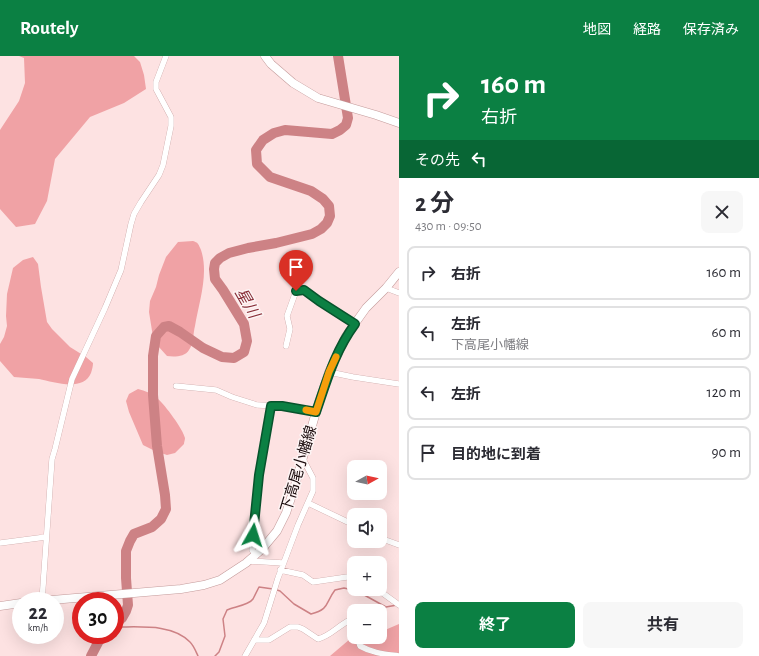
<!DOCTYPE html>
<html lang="ja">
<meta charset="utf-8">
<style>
body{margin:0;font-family:"Alegreya Sans","Noto Sans JP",sans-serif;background:#f7f7f7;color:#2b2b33;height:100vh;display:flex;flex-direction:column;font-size:15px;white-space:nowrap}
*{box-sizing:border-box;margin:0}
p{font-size:13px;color:#7c7c81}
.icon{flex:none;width:22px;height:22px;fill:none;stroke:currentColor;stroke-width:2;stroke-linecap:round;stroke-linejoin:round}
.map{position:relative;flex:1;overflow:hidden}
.side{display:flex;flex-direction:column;background:#fff;width:360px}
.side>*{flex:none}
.guide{background:#0b8043;color:#fff;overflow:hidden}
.needle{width:26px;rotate:82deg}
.fabs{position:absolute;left:347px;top:404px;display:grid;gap:8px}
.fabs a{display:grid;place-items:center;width:40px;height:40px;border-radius:8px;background:#fff;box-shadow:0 4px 16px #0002;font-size:20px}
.speed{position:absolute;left:12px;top:536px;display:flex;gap:8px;font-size:20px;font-weight:700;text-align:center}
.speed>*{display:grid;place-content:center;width:52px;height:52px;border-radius:50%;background:#fff;box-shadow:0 4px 16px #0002;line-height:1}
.speed small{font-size:10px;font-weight:400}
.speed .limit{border:6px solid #d22;background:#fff;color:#111}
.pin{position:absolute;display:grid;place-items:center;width:34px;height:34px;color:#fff;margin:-41px -17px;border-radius:50% 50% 50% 0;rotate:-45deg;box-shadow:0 0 4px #0007}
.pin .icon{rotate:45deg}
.me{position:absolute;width:44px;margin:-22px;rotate:6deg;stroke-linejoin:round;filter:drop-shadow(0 0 3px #0008)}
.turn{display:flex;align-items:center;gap:14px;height:84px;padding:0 16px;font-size:18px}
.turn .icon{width:52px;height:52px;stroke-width:2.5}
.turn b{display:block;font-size:28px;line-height:34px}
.then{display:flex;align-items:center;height:38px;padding:0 16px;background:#0003;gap:8px;font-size:15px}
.round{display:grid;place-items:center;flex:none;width:42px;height:42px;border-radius:8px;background:#f7f7f7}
.headline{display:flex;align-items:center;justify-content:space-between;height:68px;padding:0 16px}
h1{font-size:24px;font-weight:700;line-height:30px}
.cta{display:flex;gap:8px;margin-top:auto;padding:8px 16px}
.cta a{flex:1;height:46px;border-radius:8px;background:#0b8043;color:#fff;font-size:16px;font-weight:700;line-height:46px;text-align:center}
.cta a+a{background:#f7f7f7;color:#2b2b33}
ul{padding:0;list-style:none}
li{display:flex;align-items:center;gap:12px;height:54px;margin:0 8px 6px;padding:0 8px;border:2px solid #e1e1e2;border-radius:8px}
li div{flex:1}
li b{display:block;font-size:15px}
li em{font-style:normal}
header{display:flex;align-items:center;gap:24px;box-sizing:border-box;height:56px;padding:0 20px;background:#0b8043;color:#fff}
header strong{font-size:19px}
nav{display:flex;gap:22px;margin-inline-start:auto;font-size:14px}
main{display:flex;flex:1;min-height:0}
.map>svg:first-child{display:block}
.forest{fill:#f0a2a5}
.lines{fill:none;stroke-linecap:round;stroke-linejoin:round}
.stream{stroke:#cd8285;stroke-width:1.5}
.river{stroke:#cd8285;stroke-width:10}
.street-casing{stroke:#c49b9b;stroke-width:6}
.secondary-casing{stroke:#c49b9b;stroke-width:9}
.street{stroke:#fff;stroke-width:5.5}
.secondary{stroke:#fff;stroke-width:8}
.route-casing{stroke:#07532c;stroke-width:10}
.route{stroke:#0b8043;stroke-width:7}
.slow{stroke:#f59e0b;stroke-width:7}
.labels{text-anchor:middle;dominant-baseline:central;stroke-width:3;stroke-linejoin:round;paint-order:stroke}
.street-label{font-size:15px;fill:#180a0b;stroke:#fdf4f4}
.water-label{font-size:16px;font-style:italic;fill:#872d37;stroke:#fdf4f4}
</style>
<header>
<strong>Routely</strong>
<nav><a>地図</a><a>経路</a><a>保存済み</a></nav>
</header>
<main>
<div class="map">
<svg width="399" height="600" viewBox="0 0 399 600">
<rect width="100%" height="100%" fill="#fde2e2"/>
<!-- forest -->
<path class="forest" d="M19,0H134L140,6L144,19L146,33L124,47L90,61L55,103L47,145L35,168L16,171L0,153V74L19,45L25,27L24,2Z
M193,185C195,186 197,186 198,188C199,189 200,192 201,194C209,218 199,246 195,270C193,277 194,287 189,294C185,301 174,301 167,300L158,290L153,281L149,256L150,245L156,231L159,219L166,201L178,186Z
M33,201L38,208L41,231L47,266L52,273L70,291L86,301L93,307C93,310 92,314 91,317C83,336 54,326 39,323C31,322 22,322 14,321L0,305V288L4,281L7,270L6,260L7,238L13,212L23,204Z
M138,333C145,335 152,337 158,343C165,349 183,373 185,382C185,384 184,386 184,388L175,397L167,399L155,395L143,389L129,356L126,345L129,338Z
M399,568V600H330L350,583L354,578V581H380V573L385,574Z"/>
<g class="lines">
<!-- stream -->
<path class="stream" d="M277,534L280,535L294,548L311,558C330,553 325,547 335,534L344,532L357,535L386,551L397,549
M115,570L118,571C141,571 173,568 190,586C194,590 196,596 198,600
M215,600L219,596L225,580L223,563L227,554C234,551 249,549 253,543C255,539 257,535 259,531L273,533"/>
<!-- river -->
<path class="river" d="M115,568L122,562L126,555L128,549L126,522V495L130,485L134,478L152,471L161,463L166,453L165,439L157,390L153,339V300L156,280L164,271L169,270L180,276L203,292L222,301L234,302L244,296L247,285L244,268L223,234L215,223L214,213L215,207L220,202L229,197L248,192L276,187L312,178L321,173L327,167L330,160L329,150L323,143L311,135L270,121L257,108L256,94L263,84L274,77L285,74L332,78L340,74L346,69L348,62L338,0
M91,600L102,579"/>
<!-- street casing -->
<g class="street-casing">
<path id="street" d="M386,232L399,237
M286,290L290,273L287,260L296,235L304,234L319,245L355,268
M329,316L353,321L399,328
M176,330L216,334L232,341L257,349L282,350L316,356
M308,447L354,469
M380,482L399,489
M0,487L46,481
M256,499L252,494L259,419L271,350
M249,505L283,507
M280,514L303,519L313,526L354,520
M377,533L399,549
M42,545L52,403L55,393L72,323L105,252L121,214L131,168L134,158L141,146L159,119L163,109L171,70V61L156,33V26L166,0
M357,581L360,590C372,597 385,598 399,600
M254,584H269L290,571H298L303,573L318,583C330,580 337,571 348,565L353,569L354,572
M245,600L264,567L278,522L298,469L313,435V422L303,403"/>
</g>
<!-- secondary casing -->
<g class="secondary-casing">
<path id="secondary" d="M265,0L271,8L293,27L318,42L376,59L399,67
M40,545L181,533L204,529L220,524L246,507L262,493L277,475L286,457L293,436L316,356L329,316L346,280L366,252L386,232L399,216
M0,550L21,547"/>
</g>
<!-- street -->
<use href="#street" class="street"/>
<!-- secondary -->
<use href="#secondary" class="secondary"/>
</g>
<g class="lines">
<!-- route casing -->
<g class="route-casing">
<path id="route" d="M253,479L259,419L271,350H282L316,356C327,324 335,295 355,268L319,245L304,234L296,235"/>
</g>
<!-- route -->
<use href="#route" class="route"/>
<!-- slow -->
<path class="slow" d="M306,354L316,356L329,316L336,301"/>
</g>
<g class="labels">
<!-- street labels -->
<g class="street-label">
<text transform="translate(299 413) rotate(-73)">下高尾小幡線</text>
</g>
<!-- water labels -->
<g class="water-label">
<text transform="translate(247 247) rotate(60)">星川</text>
</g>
</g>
</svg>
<div class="fabs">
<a><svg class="needle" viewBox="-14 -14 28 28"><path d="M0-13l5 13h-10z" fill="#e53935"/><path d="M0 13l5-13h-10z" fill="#7c7c81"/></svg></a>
<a><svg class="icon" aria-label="sound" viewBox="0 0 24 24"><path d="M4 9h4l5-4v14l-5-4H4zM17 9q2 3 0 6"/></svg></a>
<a>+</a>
<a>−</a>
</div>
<div class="speed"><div>22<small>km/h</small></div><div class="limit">30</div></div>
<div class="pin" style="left:296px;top:235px;background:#d93025"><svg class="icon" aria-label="arrive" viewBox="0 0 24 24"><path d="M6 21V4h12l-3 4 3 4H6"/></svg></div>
<svg class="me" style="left:253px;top:479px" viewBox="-20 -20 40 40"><path d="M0-17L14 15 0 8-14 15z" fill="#0b8043" stroke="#fff" stroke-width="4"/></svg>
</div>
<section class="side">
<div class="guide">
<div class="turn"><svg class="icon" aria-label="right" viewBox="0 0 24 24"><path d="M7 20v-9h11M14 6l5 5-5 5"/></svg><div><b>160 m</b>右折</div></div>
<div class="then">その先<svg class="icon" aria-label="left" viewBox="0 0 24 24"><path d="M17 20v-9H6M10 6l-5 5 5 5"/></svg></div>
</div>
<div class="headline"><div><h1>2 分</h1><p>430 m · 09:50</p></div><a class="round"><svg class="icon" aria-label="close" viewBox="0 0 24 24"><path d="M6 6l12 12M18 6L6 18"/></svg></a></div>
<ul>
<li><svg class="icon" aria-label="right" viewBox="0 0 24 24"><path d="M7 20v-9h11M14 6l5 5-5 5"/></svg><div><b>右折</b></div><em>160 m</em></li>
<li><svg class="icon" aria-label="left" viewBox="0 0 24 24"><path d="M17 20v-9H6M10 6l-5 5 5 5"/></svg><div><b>左折</b><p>下高尾小幡線</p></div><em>60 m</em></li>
<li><svg class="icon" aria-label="left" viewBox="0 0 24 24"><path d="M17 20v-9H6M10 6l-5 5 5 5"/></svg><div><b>左折</b></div><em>120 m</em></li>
<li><svg class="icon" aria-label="arrive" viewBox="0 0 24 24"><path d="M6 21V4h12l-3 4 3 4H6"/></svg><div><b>目的地に到着</b></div><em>90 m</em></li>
</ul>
<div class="cta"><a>終了</a><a>共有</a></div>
</section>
</main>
